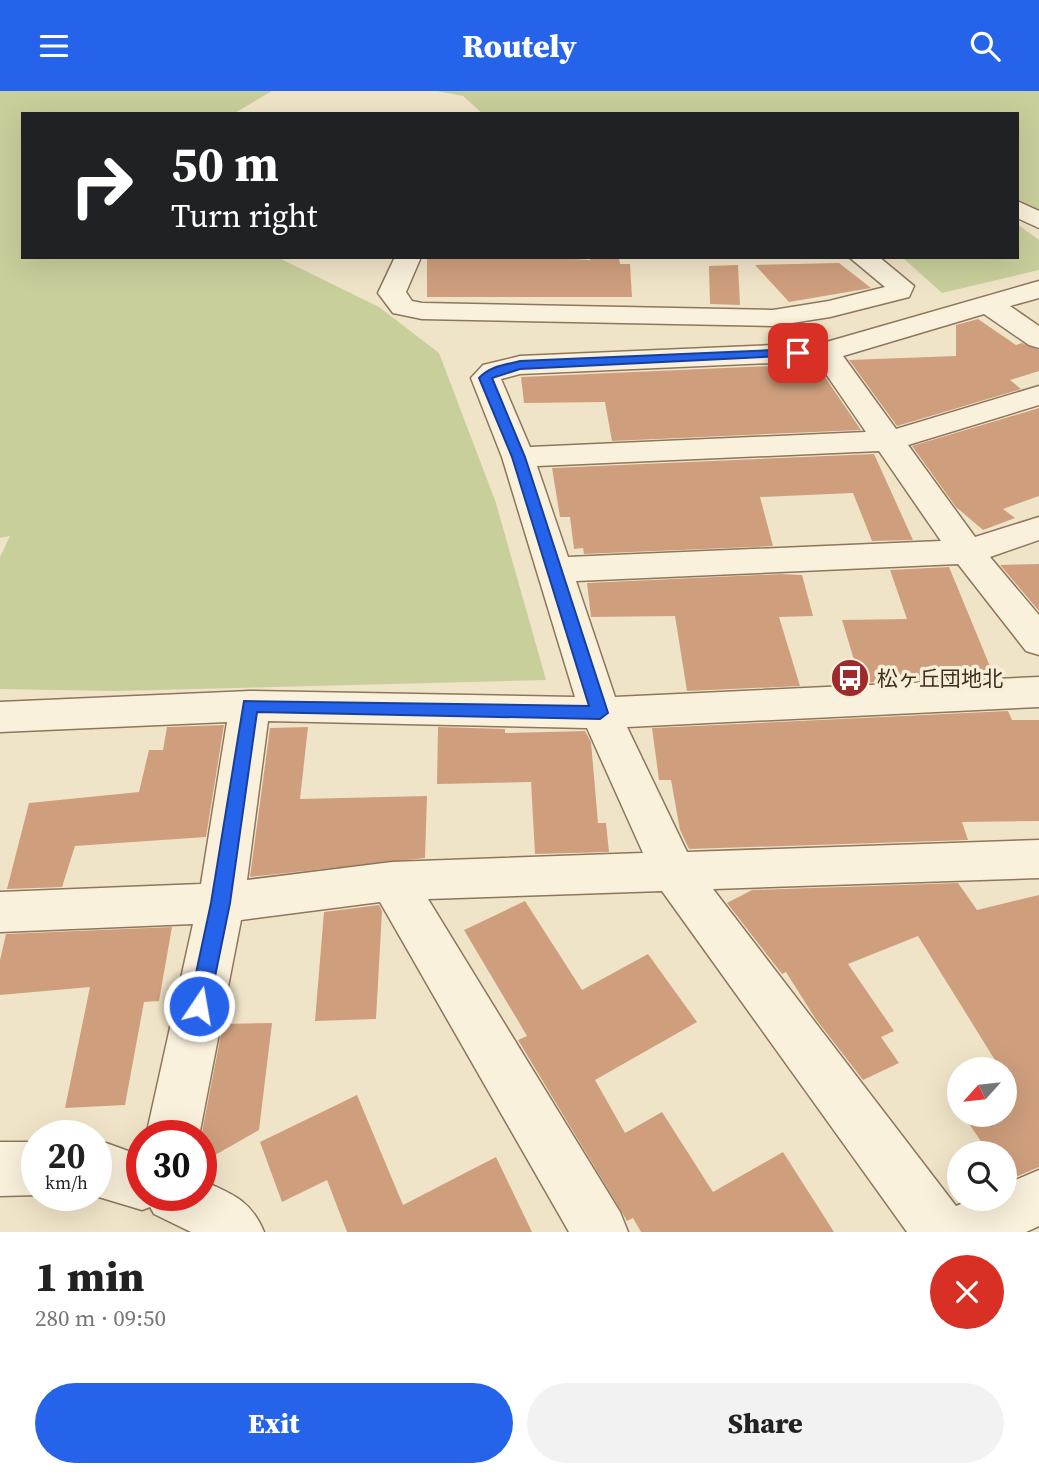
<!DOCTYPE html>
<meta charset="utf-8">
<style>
body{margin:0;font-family:"Source Serif 4","Noto Sans JP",serif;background:#f2f2f2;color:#222;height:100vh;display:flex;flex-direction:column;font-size:26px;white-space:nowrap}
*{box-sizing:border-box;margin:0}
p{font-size:23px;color:#767676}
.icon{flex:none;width:38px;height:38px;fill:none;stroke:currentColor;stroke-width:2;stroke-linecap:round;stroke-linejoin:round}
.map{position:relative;height:1141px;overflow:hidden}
.side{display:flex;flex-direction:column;background:#fff;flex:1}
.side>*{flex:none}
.banner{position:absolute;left:21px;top:21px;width:998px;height:147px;border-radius:0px;box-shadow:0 7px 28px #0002;background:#202124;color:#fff;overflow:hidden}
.needle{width:46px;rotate:243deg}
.buttons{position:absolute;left:947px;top:966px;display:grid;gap:14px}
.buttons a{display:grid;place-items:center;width:70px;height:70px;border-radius:50%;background:#fff;box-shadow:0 7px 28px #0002;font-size:35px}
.speed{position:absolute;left:21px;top:1029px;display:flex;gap:14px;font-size:35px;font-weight:700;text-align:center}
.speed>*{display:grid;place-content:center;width:91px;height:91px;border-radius:50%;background:#fff;box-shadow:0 7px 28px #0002;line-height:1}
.speed small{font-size:18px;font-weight:400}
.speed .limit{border:10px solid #d22;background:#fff;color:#111}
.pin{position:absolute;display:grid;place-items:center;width:60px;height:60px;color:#fff;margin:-30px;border-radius:14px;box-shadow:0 4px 10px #0006}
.me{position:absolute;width:77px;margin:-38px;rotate:12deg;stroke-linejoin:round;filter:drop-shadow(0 0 5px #0008)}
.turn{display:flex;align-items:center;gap:24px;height:147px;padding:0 35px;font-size:32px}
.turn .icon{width:91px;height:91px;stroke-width:2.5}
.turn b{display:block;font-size:49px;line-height:60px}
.round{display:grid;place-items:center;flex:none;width:74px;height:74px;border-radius:37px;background:#f2f2f2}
.headline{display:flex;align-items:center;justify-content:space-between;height:119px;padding:0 35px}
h1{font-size:42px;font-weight:800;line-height:52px}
.primary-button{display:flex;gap:14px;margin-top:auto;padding:14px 35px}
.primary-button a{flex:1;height:80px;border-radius:42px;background:#2563eb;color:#fff;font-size:28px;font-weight:800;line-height:80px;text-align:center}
.primary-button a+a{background:#f2f2f2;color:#222}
header{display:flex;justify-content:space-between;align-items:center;height:91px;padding:0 35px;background:#2563eb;color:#fff;font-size:32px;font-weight:800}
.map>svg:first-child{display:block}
.green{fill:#c9cf9b}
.building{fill:#cf9f7d}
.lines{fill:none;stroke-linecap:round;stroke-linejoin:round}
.minor-casing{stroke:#8d765c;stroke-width:3}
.minor{fill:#faf1dc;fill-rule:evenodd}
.route{fill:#2563eb;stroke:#184099;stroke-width:2}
.labels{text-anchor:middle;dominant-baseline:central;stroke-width:7;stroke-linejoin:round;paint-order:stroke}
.poi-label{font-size:21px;fill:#3d2e20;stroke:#f7eed8;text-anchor:start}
</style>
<header><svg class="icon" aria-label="menu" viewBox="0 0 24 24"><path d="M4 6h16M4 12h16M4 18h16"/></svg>Routely<svg class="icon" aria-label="search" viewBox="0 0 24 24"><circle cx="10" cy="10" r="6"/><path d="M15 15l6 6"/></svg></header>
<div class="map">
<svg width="1039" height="1141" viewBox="0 0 1039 1141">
<rect width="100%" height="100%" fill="#f0e4c8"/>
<!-- green -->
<path class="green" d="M0,0H272L233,23H23V166H277L379,216L439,262L496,412L546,589L116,600L0,598V466L10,445L0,447Z
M437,0H1039V120L1017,113V23H483L463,5Z
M1017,133L1039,149V179L942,202L902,166H1017Z"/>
<!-- building -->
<path class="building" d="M540,166L590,169V166H619L620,173H630L632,206H427V167Z
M839,172L871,197L789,211L755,174Z
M738,174L740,214L710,213L709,175Z
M978,228L1016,254L1022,252L1039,259V280L1010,289L1021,298L897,335L849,269L956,265V234Z
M816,273L861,339L612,350L605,311L524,312L521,286Z
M1039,317V405L1003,418L1015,427L983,439L956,416L912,355Z
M874,363L913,449L872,450L853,402L760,406L773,455L584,463L583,457L574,458L570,426H560L552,377Z
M1039,473V520L1000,474Z
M949,476L994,585L861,592L842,529L907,528L890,479Z
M781,483L802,484L813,525L779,526L800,595L687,600L675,525L591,526L587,492Z
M1008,620L1012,629H1039V730L962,731L968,749L689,758L680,739L671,689H659L652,637Z
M224,634L206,746L75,755L62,796L7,798L29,712L139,701L149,659H163L167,636Z
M308,636L300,708L427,705L425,767L250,786L270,637Z
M438,636L505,638V642L585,640L591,651L598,732H606L609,761L535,763L531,691L437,693Z
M958,792L977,819L1039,804V1076L1008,1089L1004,1084V1062H989L963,1024H1004V978H988L998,974L918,845L848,873L894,940L881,946L899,972L863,989L815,927L786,881L782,883L727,812L752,799Z
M525,810L582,899L648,863L697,931L595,989L625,1042L662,1021L713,1101L783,1061L834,1141H641L633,1127L627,1130L518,949L527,945L464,839Z
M379,814L382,820L376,928L315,930L324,821Z
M172,836L159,910L144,911L125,1014L65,1017L90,896L0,904V869L6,843Z
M272,932L259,1039L201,1072V1046L223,933Z
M357,1004L403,1114L496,1066L532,1141H347L327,1089L282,1111L260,1051Z"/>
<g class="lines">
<!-- minor casing -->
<g class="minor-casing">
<path id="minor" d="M1017,110L1039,120V137L1017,127Z
M395,166H421L406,201L412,210L422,212L773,219L829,210L885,196L849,166H879L914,195L909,206L830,226L773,235L422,228L393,222L378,202Z
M1039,190V207L1010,215L1039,235V257L1029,254L984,223L843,265L896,338L1039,295V314L908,354L975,446L1039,426V449L990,466L1039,524V564L1026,560L958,473L576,490L615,606L1039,586V616L627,636L687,761L1039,749V787L713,798L956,1115L973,1108H1004V1094L1039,1079V1135L1026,1141H907L662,800L428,808L620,1121L628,1141H569L380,811L241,829L199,1045H146L193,833L0,841V801L201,793L227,631L0,641V611L250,600L575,606L502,366L471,287L483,274L520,265L823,252ZM817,270L866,341L530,356L501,288L520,283ZM879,360L941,450L568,466L537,375ZM268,630L587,637L643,762L392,771L247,789Z
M0,1051H37L39,1104L0,1105Z
M96,1052H106L142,1065V1104H201V1089C232,1103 251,1109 264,1141H191L154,1123L150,1116L142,1119L92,1104H96Z"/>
</g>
<!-- minor -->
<use href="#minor" class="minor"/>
</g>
<!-- route -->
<path class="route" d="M798,258L802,259V264L520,278L492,287L525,366L608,622L600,628L257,621L230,812L209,915L206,922L199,925L192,922L189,915L211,812L244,610L589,615L512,366L479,287C490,275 505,274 520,270Z"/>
<!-- icons -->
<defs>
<g id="bus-disc" transform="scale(2.0125)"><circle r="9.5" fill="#9e2a2b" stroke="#f7eed8"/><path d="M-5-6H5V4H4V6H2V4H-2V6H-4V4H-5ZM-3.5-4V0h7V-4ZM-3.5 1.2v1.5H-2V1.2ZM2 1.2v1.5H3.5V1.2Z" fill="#fff"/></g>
</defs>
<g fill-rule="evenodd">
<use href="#bus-disc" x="850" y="587"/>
</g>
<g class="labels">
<!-- poi labels -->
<g class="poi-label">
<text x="877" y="587">松ヶ丘団地北</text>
</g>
</g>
</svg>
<div class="buttons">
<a><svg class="needle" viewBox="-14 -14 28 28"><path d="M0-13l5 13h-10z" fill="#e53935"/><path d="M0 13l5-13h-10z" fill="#767676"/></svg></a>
<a><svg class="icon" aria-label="search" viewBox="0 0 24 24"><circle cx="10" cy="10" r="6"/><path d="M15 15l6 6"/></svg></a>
</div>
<div class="speed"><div>20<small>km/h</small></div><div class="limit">30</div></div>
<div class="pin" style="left:798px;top:262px;background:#d93025"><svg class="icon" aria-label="arrive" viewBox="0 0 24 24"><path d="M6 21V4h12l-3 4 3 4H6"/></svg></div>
<svg class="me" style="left:199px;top:915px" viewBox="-20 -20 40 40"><circle r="17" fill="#2563eb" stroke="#fff" stroke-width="3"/><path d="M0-11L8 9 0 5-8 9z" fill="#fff"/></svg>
<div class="banner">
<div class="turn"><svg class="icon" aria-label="right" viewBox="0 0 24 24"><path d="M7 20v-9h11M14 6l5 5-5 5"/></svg><div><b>50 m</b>Turn right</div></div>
</div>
</div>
<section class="side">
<div class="headline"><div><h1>1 min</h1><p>280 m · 09:50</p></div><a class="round" style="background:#d93025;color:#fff"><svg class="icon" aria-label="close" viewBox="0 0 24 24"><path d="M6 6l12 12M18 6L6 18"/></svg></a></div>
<div class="primary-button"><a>Exit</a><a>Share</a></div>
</section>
